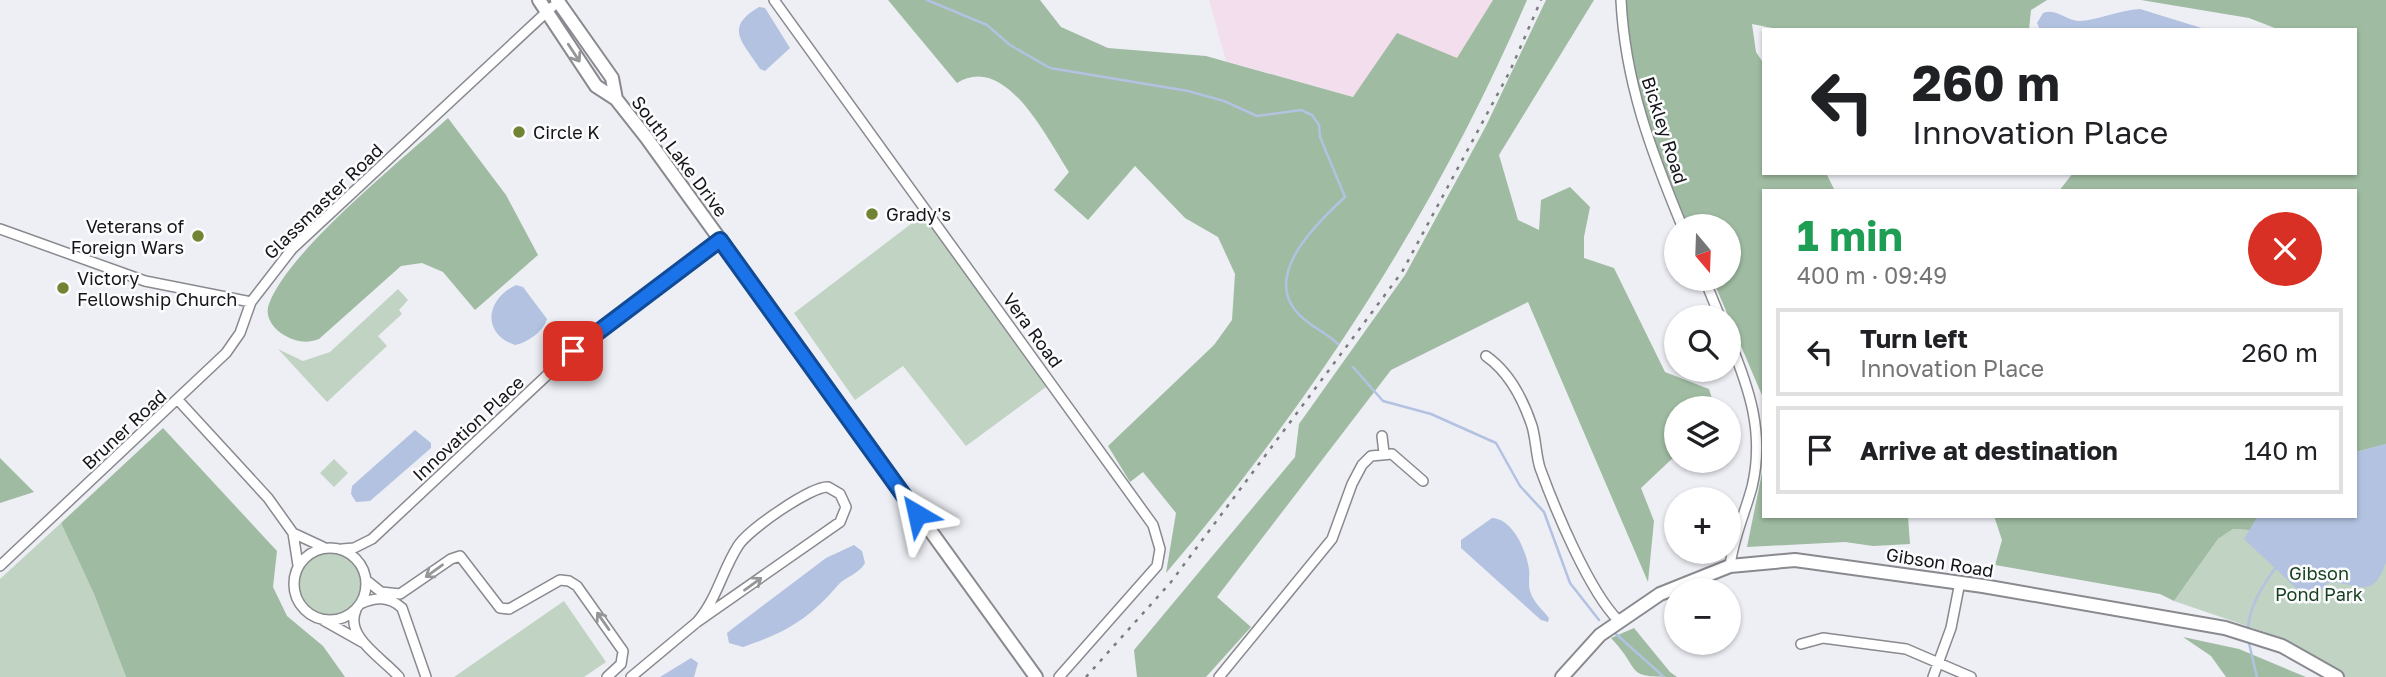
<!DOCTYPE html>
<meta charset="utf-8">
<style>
body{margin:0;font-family:"Golos Text",sans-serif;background:#f6f6f6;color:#202124;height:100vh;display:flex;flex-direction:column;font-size:26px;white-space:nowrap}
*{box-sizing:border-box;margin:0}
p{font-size:23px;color:#757577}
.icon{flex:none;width:38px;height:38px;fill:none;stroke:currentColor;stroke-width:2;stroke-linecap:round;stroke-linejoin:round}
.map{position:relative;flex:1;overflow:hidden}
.details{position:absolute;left:1762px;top:189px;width:595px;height:329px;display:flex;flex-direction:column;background:#fff;border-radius:0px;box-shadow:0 2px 5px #0004}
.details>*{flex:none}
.hud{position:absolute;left:1762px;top:28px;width:595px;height:147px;border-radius:0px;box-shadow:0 2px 5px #0004;background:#fff;color:#202124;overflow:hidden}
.needle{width:46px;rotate:161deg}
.fabs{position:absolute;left:1664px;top:214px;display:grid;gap:14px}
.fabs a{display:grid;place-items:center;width:77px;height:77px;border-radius:50%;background:#fff;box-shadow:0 2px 5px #0004;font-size:35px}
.pin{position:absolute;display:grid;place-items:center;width:60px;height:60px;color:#fff;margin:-30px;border-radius:14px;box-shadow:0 4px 10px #0006}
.me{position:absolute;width:77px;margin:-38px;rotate:324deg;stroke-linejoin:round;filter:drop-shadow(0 0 5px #0008)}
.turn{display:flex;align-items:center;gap:24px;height:147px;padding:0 35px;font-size:32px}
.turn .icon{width:91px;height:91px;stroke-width:2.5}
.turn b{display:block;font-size:49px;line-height:60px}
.round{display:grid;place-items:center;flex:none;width:74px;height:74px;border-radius:37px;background:#f6f6f6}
.head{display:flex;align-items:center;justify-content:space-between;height:119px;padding:0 35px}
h1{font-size:42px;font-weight:700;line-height:52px;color:#1e9e55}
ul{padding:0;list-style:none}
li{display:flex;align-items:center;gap:21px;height:88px;margin:0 14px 10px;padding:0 21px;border:4px solid #e0e0e0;border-radius:0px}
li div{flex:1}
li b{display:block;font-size:26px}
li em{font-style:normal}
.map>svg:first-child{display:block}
.industrial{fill:#f3deed}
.green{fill:#c1d3c2}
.forest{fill:#9fbba1}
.water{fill:#b2c2e0}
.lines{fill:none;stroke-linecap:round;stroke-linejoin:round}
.stream{stroke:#b2c2e0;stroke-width:2.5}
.minor-casing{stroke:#898a8f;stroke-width:12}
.tertiary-casing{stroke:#898a8f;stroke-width:16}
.secondary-casing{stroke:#898a8f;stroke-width:16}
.minor{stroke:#fff;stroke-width:9}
.tertiary{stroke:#fff;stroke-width:12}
.secondary{stroke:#fff;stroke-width:12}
.rail{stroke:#7b7c7f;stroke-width:2.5;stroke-dasharray:3.5 7;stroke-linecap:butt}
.oneway{stroke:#959697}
.route-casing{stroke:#114b97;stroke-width:18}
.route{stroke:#1a73e8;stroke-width:12}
.poi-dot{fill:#718434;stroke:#fcfcff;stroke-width:2.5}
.labels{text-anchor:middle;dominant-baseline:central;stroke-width:5;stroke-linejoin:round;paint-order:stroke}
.street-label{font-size:18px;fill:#141517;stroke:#fcfcff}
.poi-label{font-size:18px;fill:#141517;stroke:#fcfcff;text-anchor:start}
.park-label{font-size:18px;fill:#18421f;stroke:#fcfcff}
</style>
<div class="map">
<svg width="2386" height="677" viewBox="0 0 2386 677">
<rect width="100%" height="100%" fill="#eeeff5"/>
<!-- industrial -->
<path class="industrial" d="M1209,0H1493L1457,59L1397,34L1354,97L1226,61Z"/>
<!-- green -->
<path class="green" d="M924,214L1046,387L966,446L903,366L855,400L794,313Z
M398,289L408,300L399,310L402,314L378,336L387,346L327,402L278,349L303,361L330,352Z
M2386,444V677H2345L2285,639L2174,601L2218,539L2233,529L2250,530L2258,516H2356V452Z
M334,459L348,473L334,487L320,473Z
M61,523L94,594L126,677H0V579Z
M297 584a33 33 0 1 1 66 0a33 33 0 1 1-66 0Z
M564,601L606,662L584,677H454Z"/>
<!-- forest -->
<path class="forest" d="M888,0H1040L1061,27L1108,48L1206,56L1353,97L1397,33L1457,58L1493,0H1527C1438,208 1313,401 1166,573L1176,513L1143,472L1130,482L1108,446L1214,345L1232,320L1235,274L1218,237L1185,218L1135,166L1088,220L1054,190L1069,172C1047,139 1006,52 957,83Z
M1546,0H1594L1499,155L1518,220L1539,230L1541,200L1570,187L1590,207L1584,237V258L1614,268L1665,372L1709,389L1715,408H1676V455L1641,488L1654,521L1648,582L1528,302L1391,370L1217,597L1251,627L1206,677H1137L1134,650L1295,457L1299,424L1405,275L1486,126Z
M1621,0H2047L2031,10L2029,30H1783L1752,24L1756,52L1764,64V173H1826L1835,191H1764V400L1712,278H1729V226H1687L1653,155L1640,117Z
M2141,0H2386V444L2356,452V191H2059L2073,173H2356V30H2280L2249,18Z
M448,118L506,195L538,255L475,310L443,272L422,263L401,266L319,339C306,344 296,342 284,335C273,329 264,316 269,304C288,251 403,159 448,118Z
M163,428L277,551L273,587L287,616L323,646L345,677H126L94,594L61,523Z
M0,458L34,492L0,503Z
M1764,463V516H1908L1910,544L1873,546L1845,542L1747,547Z
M1994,516H2258L2250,530L2233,529L2218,539L2174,601L2160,594L1995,565L2002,540Z
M1634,628L1670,672L1677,677C1622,677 1644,673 1611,638Z
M2183,637L2239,649L2306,677H2226L2211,656Z"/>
<!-- water -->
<path class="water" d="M759,7L765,8L790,48L765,71L760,69C743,42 723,28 759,7Z
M2140,9L2208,30H2040L2037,23L2043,13C2058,8 2065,21 2080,21C2099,20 2119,10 2140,9Z
M516,285L523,287L547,319C544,331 527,343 515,345C481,333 486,299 516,285Z
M415,430L431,443V448L370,501L356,502L351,494L352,486Z
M2386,444V562C2372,605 2353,579 2328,583L2310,601L2244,539L2258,516H2356V452Z
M1492,518C1513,519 1526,550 1529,569C1530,576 1528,583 1530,591C1533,602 1542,609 1549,618L1548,622L1541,620L1461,548V540Z
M854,545L862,551L865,563C859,574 847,576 839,584C809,619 787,632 743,647L729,643L727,633L732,629L826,558Z
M691,658L698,663L694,677H660Z"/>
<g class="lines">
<!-- stream -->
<path class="stream" d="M927,0L987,25L1010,45L1050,68L1188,91L1224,101L1257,116L1301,110L1312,115L1319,125L1320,137L1345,197C1318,222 1265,272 1295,310C1306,325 1325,331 1338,344
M1353,367L1383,401L1431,414L1496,443L1520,486L1544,512L1570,583L1599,620
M2248,629C2249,607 2264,583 2277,566
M1616,634L1664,677
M2248,639L2257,677"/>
<!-- minor casing -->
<g class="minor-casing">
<path id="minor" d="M774,0L1153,525L1160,549L1157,566L1059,677
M1621,0C1625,82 1651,151 1682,226
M0,229L145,281L251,302L292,249L552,7
M1704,278L1720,317
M1729,339C1749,388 1765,433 1752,487C1745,513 1733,539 1730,566
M1486,356C1509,372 1523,399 1532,426C1536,440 1536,455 1540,468C1555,509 1589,591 1618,620
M178,400L268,498L293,533L298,565
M1382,436L1384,453
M293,533L323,547
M294 584a36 36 0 1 1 72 0a36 36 0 1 1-72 0Z
M342,549L354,548L372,539L575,349L720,240
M0,566L226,353L240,333L251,302
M366,580L381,592L400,594L451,559L460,556L500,608L509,609L560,580L569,581L577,586L623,651L621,664L607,677
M360,604C375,597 389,596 402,608L426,677
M356,610C344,637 384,659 399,677
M323,620L362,642
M1801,644L1823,638L1906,649L1971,677
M631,677L697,622L840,522L846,507L840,494L828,487C811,486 748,530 738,546C722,571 717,599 697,622
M1219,677L1332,539L1352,484L1362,465L1371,456L1392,454L1423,481
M1933,677L1951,628L1960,582"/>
</g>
<!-- tertiary casing -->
<g class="tertiary-casing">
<path id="tertiary" d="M1562,677L1600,635L1660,594L1730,566L1795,560L1983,586L2225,628L2282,646L2337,677"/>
</g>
<!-- secondary casing -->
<g class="secondary-casing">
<path id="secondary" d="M539,0L596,86L616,99L646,137L1036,677
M557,0L612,78L616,99"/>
</g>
<!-- minor -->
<use href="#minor" class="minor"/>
<!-- tertiary -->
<use href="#tertiary" class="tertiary"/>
<!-- secondary -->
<use href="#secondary" class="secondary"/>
<!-- rail -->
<path class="rail" d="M1086,677L1171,582L1402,272L1510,71L1541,0"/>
</g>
<!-- one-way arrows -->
<defs><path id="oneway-shaft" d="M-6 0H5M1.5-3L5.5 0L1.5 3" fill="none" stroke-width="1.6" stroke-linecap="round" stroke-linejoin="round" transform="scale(1.75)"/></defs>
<g class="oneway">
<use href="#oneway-shaft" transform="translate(574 53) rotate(57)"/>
<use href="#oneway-shaft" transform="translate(434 571) rotate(144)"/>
<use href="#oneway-shaft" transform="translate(753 584) rotate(-36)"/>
<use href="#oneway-shaft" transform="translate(603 621) rotate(-125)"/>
</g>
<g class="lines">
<!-- route casing -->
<g class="route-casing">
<path id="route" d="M573,351L720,240L917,514"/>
</g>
<!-- route -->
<use href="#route" class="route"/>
</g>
<!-- markers -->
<g class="poi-dot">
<circle cx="519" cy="132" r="7"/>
<circle cx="872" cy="214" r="7"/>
<circle cx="198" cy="236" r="7"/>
<circle cx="63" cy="288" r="7"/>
</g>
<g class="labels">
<!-- street labels -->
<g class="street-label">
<text transform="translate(1665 130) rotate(72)">Bickley Road</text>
<text transform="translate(680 156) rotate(53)">South Lake Drive</text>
<text transform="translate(323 201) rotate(-44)">Glassmaster Road</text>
<text transform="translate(1033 330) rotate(54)">Vera Road</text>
<text transform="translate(468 428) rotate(-43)">Innovation Place</text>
<text transform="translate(124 429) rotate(-43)">Bruner Road</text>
<text transform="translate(1940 562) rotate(9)">Gibson Road</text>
</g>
<!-- poi labels -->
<g class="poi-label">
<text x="533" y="132">Circle K</text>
<text x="886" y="214">Grady's</text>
<text x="184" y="226" text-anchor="end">Veterans of<tspan x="184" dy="21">Foreign Wars</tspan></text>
<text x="77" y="278">Victory<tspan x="77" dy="21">Fellowship Church</tspan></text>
</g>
<!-- park labels -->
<g class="park-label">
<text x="2319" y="573">Gibson<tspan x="2319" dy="21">Pond Park</tspan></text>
</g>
</g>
</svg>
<div class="fabs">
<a><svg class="needle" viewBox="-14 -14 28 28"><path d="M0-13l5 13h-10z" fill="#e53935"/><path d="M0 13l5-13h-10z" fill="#757577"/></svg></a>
<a><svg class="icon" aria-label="search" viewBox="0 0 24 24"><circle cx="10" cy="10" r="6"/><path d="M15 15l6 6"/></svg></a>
<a><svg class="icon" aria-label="layers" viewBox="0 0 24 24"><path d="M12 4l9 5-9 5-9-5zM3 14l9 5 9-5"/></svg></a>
<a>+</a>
<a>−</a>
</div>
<div class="pin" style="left:573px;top:351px;background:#d93025"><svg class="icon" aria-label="arrive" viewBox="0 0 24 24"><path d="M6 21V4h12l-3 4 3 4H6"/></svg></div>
<svg class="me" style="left:917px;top:514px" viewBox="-20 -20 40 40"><path d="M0-17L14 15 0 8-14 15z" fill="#1a73e8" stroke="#fff" stroke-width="4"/></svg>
<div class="hud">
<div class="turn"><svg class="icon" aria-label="left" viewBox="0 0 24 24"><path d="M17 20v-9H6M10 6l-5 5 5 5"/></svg><div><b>260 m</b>Innovation Place</div></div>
</div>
<section class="details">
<div class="head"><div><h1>1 min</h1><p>400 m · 09:49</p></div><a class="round" style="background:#d93025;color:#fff"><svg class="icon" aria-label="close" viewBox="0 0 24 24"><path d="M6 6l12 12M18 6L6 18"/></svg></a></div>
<ul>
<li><svg class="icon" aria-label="left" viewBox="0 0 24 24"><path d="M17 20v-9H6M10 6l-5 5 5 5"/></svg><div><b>Turn left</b><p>Innovation Place</p></div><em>260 m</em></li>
<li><svg class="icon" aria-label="arrive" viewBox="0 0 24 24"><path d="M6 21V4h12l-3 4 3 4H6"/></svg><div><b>Arrive at destination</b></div><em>140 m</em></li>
</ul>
</section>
</div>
